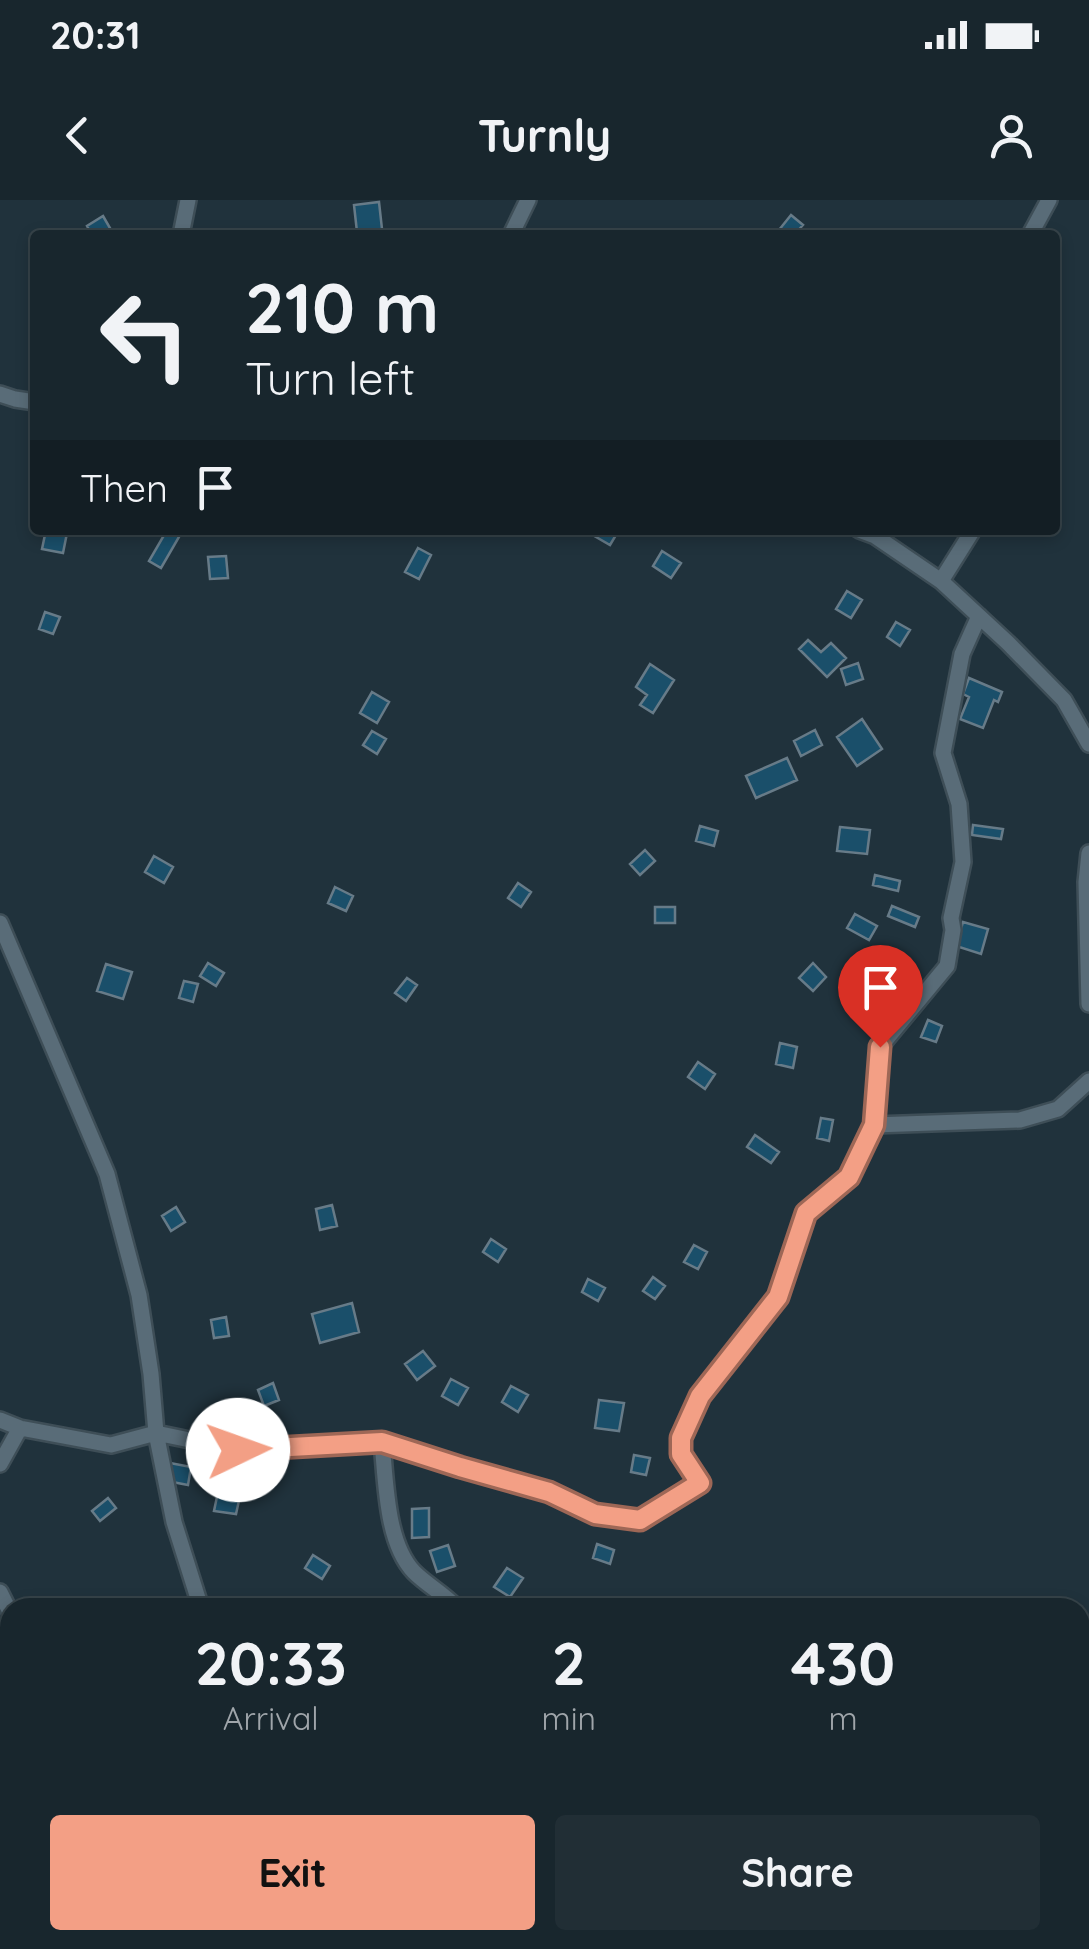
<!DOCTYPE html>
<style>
body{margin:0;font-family:Quicksand,sans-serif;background:#212e35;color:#f1f3f6;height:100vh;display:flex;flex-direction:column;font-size:38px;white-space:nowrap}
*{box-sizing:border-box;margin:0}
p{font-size:32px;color:#9fa5aa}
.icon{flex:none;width:55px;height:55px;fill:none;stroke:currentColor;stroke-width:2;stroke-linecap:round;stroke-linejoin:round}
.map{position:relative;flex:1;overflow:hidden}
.panel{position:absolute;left:0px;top:1398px;width:1090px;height:352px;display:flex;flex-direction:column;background:#18262d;border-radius:30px 30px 0 0;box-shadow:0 5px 15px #0003,0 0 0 2px #364349}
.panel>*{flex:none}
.top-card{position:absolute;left:30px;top:30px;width:1030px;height:305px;border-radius:10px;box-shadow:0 5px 15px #0003,0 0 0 2px #364349;background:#18262d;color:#f1f3f6;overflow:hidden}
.pin{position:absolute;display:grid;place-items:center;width:85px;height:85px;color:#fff;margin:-102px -42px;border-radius:50% 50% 50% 0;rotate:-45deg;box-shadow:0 0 10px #0007}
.pin .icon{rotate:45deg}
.me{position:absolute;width:110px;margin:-55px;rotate:87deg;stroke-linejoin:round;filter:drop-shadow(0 0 8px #0008)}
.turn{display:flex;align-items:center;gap:35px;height:210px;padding:0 50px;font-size:45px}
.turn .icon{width:130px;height:130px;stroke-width:2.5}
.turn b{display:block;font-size:70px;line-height:85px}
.then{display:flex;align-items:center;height:95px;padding:0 50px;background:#0003;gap:20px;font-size:38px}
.eta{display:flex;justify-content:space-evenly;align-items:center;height:170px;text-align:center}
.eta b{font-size:60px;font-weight:800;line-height:70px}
.action{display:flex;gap:20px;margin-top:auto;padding:20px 50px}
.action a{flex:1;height:115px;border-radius:10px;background:#f39f85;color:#111;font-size:40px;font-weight:800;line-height:115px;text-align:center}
.action a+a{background:#212e35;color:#f1f3f6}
.status{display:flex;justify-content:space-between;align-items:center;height:70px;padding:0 50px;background:#18262d;direction:ltr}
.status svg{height:28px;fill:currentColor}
header{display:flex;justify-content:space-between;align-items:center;height:130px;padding:0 50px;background:#18262d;font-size:45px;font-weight:800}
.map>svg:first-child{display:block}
.building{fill:#1a4f6a;stroke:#677b88;stroke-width:2.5}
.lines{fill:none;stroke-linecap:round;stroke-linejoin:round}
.street-casing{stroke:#3e4e57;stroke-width:20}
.street{stroke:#596c78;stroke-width:15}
.route-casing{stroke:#9e6756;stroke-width:25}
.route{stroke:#f39f85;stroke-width:18}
</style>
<div class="status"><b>20:31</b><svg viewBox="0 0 49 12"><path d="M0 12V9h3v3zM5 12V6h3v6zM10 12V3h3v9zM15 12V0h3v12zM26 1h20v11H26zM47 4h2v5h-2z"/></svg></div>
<header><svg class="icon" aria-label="back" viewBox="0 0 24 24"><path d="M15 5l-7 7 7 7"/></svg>Turnly<svg class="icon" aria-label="person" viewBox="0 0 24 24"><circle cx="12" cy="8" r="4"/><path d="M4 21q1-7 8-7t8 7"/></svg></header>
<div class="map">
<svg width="1089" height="1749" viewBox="0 0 1089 1749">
<rect width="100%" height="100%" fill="#20323c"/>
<!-- building -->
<path class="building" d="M379,2L382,29L357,32L354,5Z
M791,15L803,25L794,35H786L779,30Z
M103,16L114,35H92L87,26Z
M46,330L67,333L63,353L42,349Z
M167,330H183L161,368L149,361Z
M584,330H619L610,345Z
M418,348L431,355L419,379L405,372Z
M662,351L681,363L671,378L653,366Z
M226,356L228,378L210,379L208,357Z
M847,391L862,400L851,418L836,409Z
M45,412L60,417L53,434L39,429Z
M896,422L910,430L900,446L887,437Z
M808,440L821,452L831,443L846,458L827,477L799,449Z
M858,463L863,479L846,485L841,469Z
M650,464L674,480L653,513L640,505L647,495L636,487Z
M969,478L1002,492L998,502L994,500L983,528L960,519L969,497L963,494Z
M372,492L389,502L377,523L360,513Z
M862,519L882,549L857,566L837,537Z
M815,530L822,545L801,556L794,541Z
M372,531L386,539L377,554L363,545Z
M787,558L797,580L756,598L746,576Z
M973,625L1003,629L1001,639L972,635Z
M700,626L718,631L714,646L696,641Z
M840,627L870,630L867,654L837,651Z
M645,650L655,661L640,675L630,664Z
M154,656L173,667L164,683L145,672Z
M875,675L900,681L898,691L873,685Z
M518,683L531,692L521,707L508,698Z
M335,687L353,696L346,711L328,703Z
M892,706L919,717L915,727L888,716Z
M655,707H675V723H655Z
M855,714L877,726L869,740L847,728Z
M963,722L988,729L981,754L956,746Z
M208,763L224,773L216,786L200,776Z
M813,763L826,777L813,791L799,778Z
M106,764L132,772L123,799L97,791Z
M407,778L417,785L406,801L395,793Z
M184,781L198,784L193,802L179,798Z
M928,820L942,826L936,842L921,837Z
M780,843L797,847L793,868L776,864Z
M698,862L715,874L705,889L688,877Z
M821,918L833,920L829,941L817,938Z
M755,935L779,952L771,963L747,947Z
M332,1005L337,1026L320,1030L316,1009Z
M176,1007L185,1022L171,1031L162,1016Z
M491,1039L506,1049L498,1062L483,1052Z
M694,1045L707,1052L698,1069L684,1062Z
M653,1077L665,1086L655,1099L643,1091Z
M588,1079L605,1088L598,1101L582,1092Z
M352,1103L359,1132L320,1143L312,1114Z
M226,1117L229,1136L214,1138L211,1120Z
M423,1151L435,1166L417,1180L405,1164Z
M451,1179L468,1188L458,1205L442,1196Z
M273,1183L279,1200L264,1206L258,1190Z
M511,1186L528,1195L518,1212L502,1202Z
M599,1200L624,1203L619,1231L595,1228Z
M634,1255L650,1258L646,1275L631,1272Z
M170,1263L191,1267L188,1285L167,1281Z
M210,1268L234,1273L230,1292L206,1286Z
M218,1292L240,1296L236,1314L214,1311Z
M108,1298L116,1308L100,1321L92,1311Z
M429,1308V1337L412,1338V1309Z
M597,1344L614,1350L610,1364L593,1358Z
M448,1345L455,1366L437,1372L430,1351Z
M313,1355L330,1366L322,1379L305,1368Z
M507,1368L523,1378L510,1397L494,1387Z"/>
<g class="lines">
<!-- street casing -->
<g class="street-casing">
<path id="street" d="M181,35L188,0
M511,35L528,0
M1030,35L1049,0
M0,194L15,199L35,202
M859,330L875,336L941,381L1008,443L1064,500L1089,544
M941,381L973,330
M1089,653L1086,682L1089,804
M0,723L107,974L139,1095L151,1174L156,1233L174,1322L201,1408
M874,925L1020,920L1058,909L1089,881
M0,1220L20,1228L111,1245L156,1233L238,1250L382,1243L549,1292L595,1314L640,1320L700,1283L681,1254V1239L701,1196L777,1097L806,1013L849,977L874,925L880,847L947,766L953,730L951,718L963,662L959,604L943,553L962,454L979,416
M382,1243C386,1281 386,1343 414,1372C427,1385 444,1394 457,1408
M0,1264L20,1228
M0,1392L10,1412
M0,1520L10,1506
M0,1549L10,1564
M287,1740L289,1749
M688,1740L690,1749"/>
</g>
<!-- street -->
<use href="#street" class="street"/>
</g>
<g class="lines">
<!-- route casing -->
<g class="route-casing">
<path id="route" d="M238,1250L382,1242L460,1267L549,1292L595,1314L640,1320L700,1283L681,1254V1238L700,1196L778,1097L806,1013L849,977L874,925L880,847"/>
</g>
<!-- route -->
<use href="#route" class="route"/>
</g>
</svg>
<div class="pin" style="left:880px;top:847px;background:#d93025"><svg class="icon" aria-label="arrive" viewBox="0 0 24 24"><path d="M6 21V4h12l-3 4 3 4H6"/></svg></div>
<svg class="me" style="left:238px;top:1250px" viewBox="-20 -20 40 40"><circle r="19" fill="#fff"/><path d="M0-13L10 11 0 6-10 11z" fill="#f39f85"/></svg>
<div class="top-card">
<div class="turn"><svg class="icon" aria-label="left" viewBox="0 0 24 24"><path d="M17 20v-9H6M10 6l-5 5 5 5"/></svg><div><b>210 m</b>Turn left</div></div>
<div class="then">Then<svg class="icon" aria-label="arrive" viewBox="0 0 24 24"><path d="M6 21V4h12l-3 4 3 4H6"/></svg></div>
</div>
<section class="panel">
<div class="eta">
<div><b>20:33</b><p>Arrival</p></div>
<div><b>2</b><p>min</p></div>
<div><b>430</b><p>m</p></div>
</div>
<div class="action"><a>Exit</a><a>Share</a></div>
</section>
</div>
